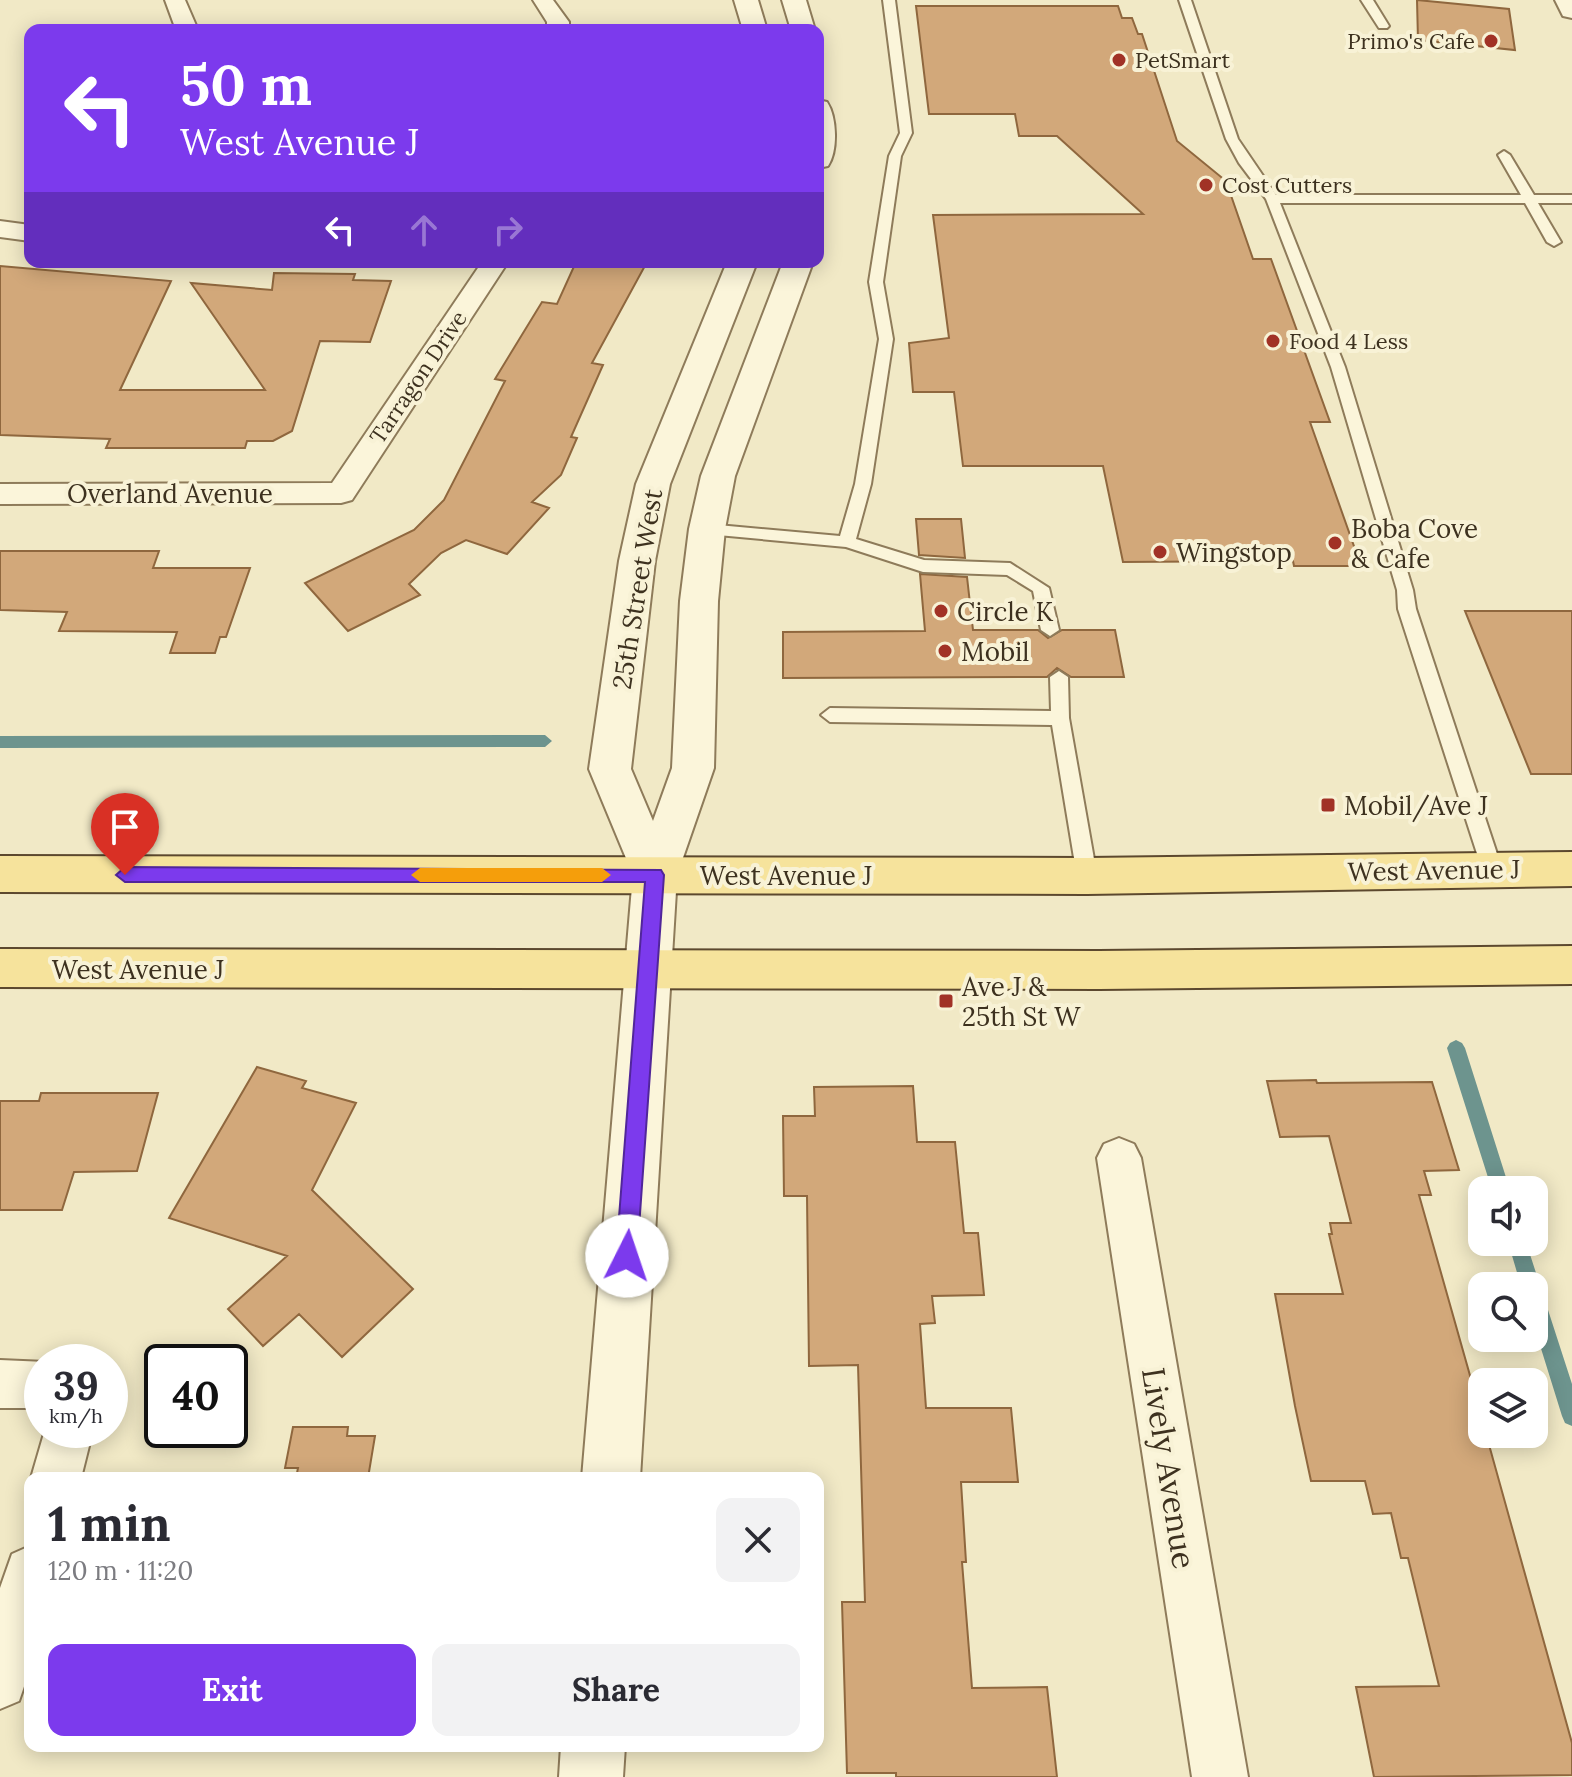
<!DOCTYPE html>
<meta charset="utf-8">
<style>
body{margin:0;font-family:Lora,serif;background:#f2f2f3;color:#2b2b33;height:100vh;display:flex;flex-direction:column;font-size:30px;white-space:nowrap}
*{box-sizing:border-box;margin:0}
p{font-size:26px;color:#7c7c81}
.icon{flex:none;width:44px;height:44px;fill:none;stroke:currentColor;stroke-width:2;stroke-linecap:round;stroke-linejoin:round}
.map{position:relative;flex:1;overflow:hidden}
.panel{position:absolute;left:24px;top:1472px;width:800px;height:280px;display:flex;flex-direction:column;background:#fff;border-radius:16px;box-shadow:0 4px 20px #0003}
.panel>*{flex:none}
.guide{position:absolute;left:24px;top:24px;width:800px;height:244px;border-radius:16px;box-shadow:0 4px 20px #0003;background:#7c3aed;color:#fff;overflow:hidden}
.tools{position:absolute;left:1468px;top:1176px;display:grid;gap:16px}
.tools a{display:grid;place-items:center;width:80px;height:80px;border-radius:16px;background:#fff;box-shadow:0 4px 20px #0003;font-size:40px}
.speed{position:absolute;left:24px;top:1344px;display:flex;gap:16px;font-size:40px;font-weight:700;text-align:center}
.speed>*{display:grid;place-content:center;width:104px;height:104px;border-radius:50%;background:#fff;box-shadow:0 4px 20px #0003;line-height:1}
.speed small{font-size:20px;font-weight:400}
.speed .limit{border:4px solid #111;border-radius:12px;background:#fff;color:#111}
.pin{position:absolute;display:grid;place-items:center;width:68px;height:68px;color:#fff;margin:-82px -34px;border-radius:50% 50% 50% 0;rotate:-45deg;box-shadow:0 0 8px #0007}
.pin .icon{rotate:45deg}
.me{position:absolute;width:88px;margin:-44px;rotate:4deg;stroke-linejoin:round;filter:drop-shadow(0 0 6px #0008)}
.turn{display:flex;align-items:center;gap:28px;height:168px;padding:0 24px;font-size:36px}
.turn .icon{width:104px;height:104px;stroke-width:2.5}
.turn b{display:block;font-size:56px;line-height:68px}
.lanes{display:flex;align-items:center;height:76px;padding:0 24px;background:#0003;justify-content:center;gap:40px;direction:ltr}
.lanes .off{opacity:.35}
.round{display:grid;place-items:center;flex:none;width:84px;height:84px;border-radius:16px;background:#f2f2f3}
.summary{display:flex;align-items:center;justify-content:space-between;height:136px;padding:0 24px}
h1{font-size:48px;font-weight:700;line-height:60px}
.primary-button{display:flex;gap:16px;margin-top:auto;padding:16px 24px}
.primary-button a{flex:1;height:92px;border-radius:16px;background:#7c3aed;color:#fff;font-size:32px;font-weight:700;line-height:92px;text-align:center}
.primary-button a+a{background:#f2f2f3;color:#2b2b33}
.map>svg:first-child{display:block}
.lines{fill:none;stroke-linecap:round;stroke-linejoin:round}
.stream{fill:#6d948e;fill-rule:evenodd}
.building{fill:#d2a87a;stroke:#8f673e;stroke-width:2}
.service-casing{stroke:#8e7b5a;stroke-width:4}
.minor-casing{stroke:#8e7b5a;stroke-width:4}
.tertiary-casing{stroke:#8e7b5a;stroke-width:4}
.primary-casing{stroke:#5c482e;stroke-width:4}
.service{fill:#fbf5da;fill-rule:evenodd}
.minor{fill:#fbf5da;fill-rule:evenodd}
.tertiary{fill:#fbf5da;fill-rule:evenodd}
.primary{fill:#f6e39c;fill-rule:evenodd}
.route{fill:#7c3aed;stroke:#51269a;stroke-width:2}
.slow{fill:#f59e0b}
.poi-dot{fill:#a13226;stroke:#f8f2d6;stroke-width:3}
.labels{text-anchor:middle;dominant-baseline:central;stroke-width:8;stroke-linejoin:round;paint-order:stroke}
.far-poi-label{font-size:22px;fill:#3d311f;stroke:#f8f2d6;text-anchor:start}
.far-street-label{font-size:22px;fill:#3d311f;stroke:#f8f2d6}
.street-label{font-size:26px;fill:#3d311f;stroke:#f8f2d6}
.poi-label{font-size:26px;fill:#3d311f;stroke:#f8f2d6;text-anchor:start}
.near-street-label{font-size:32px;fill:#3d311f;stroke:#f8f2d6}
</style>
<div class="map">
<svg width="1572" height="1777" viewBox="0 0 1572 1777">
<rect width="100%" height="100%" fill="#f1e9c6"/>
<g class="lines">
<!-- stream -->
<path class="stream" d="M545,735L552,741L545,747L0,748V736Z
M1456,1040L1462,1043L1465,1048L1510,1190H1492L1447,1048L1450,1043Z
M1508,1242H1526L1572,1384V1426L1565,1423L1562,1416L1534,1326V1286H1521Z"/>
</g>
<!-- building -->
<path class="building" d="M1417,0L1509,9L1515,50L1418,40Z
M916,6H1118L1122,18H1132L1138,34H1142L1177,141L1226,181L1253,259H1271L1330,422H1310L1361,566H1294L1293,561L1123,562L1103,466H963L954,392H913L909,343L949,338L933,215L1143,214L1057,136H1019L1015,114H929Z
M576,262H647L592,363L603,365L571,437L577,438L561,475L532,502L549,508L507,554L466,540L441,553L409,584L420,595L348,631L305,583L414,530L444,500L505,381L495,379L542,302L557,304Z
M0,266L171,281L120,390H265L191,283L272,290L274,273L355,274L353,280L391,281L370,342L320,341L292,431L273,441H247L245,448H106L110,439L0,435Z
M916,519H961L965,558L919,555Z
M0,551H159L153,568H250L226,637H220L215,653H170L177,632L59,631L67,612L0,610Z
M920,574L967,577L973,630H1038L1048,638L1062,630H1115L1124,677H1071L1057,668L1047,677L783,678V632L925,631Z
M1465,611H1572V774H1531Z
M257,1067L306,1081L302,1088L356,1103L312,1190L413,1289L342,1357L299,1314L263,1346L228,1309L287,1256L169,1218Z
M1316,1080L1317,1083L1432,1082L1459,1170L1424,1171L1431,1195H1419L1482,1418V1434H1486L1572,1743V1775L1374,1777L1356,1687L1439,1686L1408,1558H1401L1391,1513L1373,1514L1365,1481H1311L1295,1406L1275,1294H1343L1329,1234H1332L1330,1223H1351L1329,1136L1280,1137L1267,1081Z
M913,1086L917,1142H955L964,1233H978L984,1295L932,1296L935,1323L920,1324L926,1408H1011L1018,1482H961L966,1562H962L972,1688L1047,1687L1057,1777H896V1773H847L842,1602H865L858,1365L809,1366L807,1196H784L783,1116H815L814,1087Z
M41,1093H158L137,1171L74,1172L62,1210H0V1101H39Z
M293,1427H348L347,1436H375L368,1478H296L298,1468H285Z"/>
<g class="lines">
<!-- service casing -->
<g class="service-casing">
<path id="service" d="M883,0H895L912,133L901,156L883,282L893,339L871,484L856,539L924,560L1010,563L1049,588L1059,630L1050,636L1041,630L1033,591L1007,575L923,572L846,547L707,534L699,529L707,524L840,536L855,484L879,339L869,282L889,156L900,133Z
M1179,0H1191L1238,139L1276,195H1521L1498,155L1504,151L1510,155L1534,195H1572V203H1538L1561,242L1554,246L1547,242L1525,203H1280L1345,367L1413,590L1416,609L1502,869L1499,875H1485L1482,869L1398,609L1397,590L1331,367L1266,199L1239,163L1226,139Z
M1361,0H1373L1389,26L1387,28H1379Z
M1059,671L1068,677L1069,718L1097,876L1094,882H1080L1077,876L1052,725L830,722L821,715L830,708L1051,711L1050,677Z"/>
</g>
<!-- minor casing -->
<g class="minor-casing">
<path id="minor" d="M165,0H185L198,30H176Z
M533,0H553L569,22V30H547V22Z
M0,221L30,225V241L0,237Z
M482,262H508L352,500L341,503L0,504V484L332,483Z
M1119,1138L1134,1144L1141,1158L1248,1777H1192L1097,1158L1104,1144Z
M0,1360L46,1362H42V1408H0Z
M45,1430H93L81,1478H31Z
M30,1546V1669L19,1701L0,1709V1588L12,1554Z"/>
</g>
<!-- tertiary casing -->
<g class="tertiary-casing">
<path id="tertiary" d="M734,0H758L767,30H743Z
M782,0H806L815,30H791Z
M1555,0H1572V18L1563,16Z
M818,100L827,102C837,117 838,151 828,166L818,168Z
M727,262H757L670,484L655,561L631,769L653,821L672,768L680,601L689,529L701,476L783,262H813L735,476L725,529L718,601L714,768L677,875L640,1478H582L633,875L589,769L619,561L636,484Z
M561,1746H625L623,1777H559Z"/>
</g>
<!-- primary casing -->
<g class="primary-casing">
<path id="primary" d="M1572,852V886L1087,894L0,892V856L1087,858Z
M1572,946V984L1099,989L0,987V949L1099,951Z"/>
</g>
<!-- service -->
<use href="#service" class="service"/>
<!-- minor -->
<use href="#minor" class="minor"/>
<!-- tertiary -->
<use href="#tertiary" class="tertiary"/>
<!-- primary -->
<use href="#primary" class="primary"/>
</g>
<!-- route -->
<path class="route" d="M125,867L661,870L664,875L637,1256L634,1263L627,1266L619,1263L616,1256L645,882H125L116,875Z"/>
<!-- slow -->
<path class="slow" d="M420,868H602L611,875L602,882H420L411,875Z"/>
<!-- markers -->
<g class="poi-dot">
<circle cx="1491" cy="41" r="8"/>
<circle cx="1119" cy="60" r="8"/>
<circle cx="1206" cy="185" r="8"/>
<circle cx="1273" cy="341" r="8"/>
<circle cx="1335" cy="543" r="8"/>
<circle cx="1160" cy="552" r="8"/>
<circle cx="941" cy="611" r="8"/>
<circle cx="945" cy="651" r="8"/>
<rect x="1320" y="797" width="16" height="16" rx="4"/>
<rect x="938" y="993" width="16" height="16" rx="4"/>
</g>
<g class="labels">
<!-- far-poi labels -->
<g class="far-poi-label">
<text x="1475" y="41" text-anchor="end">Primo's Cafe</text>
<text x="1135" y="60">PetSmart</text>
<text x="1222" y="185">Cost Cutters</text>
<text x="1289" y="341">Food 4 Less</text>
</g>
<!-- far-street labels -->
<g class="far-street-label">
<text transform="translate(418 377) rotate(-56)">Tarragon Drive</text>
</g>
<!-- street labels -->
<g class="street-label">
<text x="170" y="493">Overland Avenue</text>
<text transform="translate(637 589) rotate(-81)">25th Street West</text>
<text transform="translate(1434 870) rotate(-1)">West Avenue J</text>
<text x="786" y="875">West Avenue J</text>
<text x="138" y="969">West Avenue J</text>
</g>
<!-- poi labels -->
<g class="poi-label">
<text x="1351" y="528">Boba Cove<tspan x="1351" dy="30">&amp; Cafe</tspan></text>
<text x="1176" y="552">Wingstop</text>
<text x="957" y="611">Circle K</text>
<text x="961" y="651">Mobil</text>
<text x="1344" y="805">Mobil/Ave J</text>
<text x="962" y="986">Ave J &amp;<tspan x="962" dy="30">25th St W</tspan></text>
</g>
<!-- near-street labels -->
<g class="near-street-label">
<text transform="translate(1169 1468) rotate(81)">Lively Avenue</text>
</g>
</g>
</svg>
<div class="tools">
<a><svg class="icon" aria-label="sound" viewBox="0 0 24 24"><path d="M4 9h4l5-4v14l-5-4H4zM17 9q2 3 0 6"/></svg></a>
<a><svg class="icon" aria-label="search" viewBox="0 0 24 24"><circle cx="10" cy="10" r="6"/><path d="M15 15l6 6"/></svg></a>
<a><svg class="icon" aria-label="layers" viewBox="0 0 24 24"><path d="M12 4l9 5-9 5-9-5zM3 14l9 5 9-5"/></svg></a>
</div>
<div class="speed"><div>39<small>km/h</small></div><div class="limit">40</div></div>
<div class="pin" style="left:125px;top:875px;background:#d93025"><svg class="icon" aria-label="arrive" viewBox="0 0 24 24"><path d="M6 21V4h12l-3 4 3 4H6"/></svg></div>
<svg class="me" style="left:627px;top:1256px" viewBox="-20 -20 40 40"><circle r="19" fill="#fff"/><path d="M0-13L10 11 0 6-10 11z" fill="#7c3aed"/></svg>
<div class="guide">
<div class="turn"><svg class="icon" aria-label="left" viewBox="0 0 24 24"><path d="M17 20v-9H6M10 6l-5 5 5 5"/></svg><div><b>50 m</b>West Avenue J</div></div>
<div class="lanes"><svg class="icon" aria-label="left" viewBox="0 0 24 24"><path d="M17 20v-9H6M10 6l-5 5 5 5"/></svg><svg class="icon off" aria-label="ahead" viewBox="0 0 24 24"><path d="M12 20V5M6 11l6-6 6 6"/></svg><svg class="icon off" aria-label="right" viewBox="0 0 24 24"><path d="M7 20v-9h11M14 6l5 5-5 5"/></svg></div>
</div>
<section class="panel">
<div class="summary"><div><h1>1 min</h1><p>120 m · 11:20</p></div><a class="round"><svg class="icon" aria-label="close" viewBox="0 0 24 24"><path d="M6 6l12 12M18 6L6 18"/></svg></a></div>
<div class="primary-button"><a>Exit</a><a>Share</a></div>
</section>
</div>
